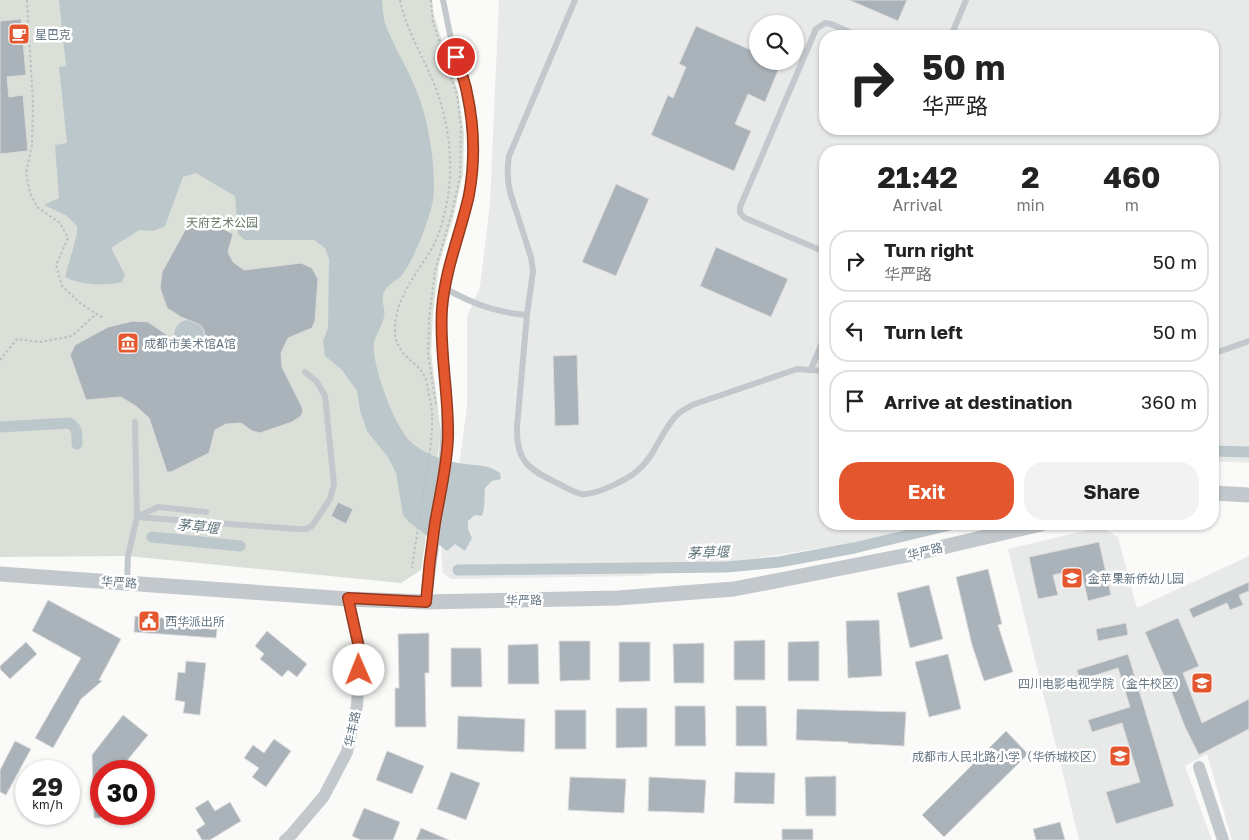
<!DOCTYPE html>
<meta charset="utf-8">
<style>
body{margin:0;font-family:"Golos Text","Noto Sans SC",sans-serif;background:#f2f2f2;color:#222;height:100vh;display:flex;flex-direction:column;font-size:19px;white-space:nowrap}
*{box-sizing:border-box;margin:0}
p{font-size:16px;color:#767676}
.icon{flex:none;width:28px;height:28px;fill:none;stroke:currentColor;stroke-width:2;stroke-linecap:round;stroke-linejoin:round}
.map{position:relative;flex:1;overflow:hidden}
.details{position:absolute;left:819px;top:145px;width:400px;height:385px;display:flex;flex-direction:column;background:#fff;border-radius:20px;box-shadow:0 1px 4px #0004}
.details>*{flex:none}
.banner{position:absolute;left:819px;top:30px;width:400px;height:105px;border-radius:20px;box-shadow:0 1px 4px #0004;background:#fff;color:#222;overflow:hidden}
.buttons{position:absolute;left:749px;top:15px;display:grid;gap:10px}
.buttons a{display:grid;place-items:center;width:55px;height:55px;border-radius:50%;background:#fff;box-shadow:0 1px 4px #0004;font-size:25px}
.speed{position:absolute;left:15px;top:760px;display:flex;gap:10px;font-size:25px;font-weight:700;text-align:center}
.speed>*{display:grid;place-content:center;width:65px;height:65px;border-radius:50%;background:#fff;box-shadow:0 1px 4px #0004;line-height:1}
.speed small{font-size:12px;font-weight:400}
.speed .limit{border:8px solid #d22;background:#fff;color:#111}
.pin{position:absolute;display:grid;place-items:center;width:42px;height:42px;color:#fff;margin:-21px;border:2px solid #fff;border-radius:50%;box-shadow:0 1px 5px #0007}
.me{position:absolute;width:55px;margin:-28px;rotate:359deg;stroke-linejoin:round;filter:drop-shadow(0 0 4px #0008)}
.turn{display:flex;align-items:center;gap:18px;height:105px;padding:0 20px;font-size:22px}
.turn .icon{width:65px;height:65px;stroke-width:2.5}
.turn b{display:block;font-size:35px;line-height:42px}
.eta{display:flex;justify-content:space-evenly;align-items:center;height:85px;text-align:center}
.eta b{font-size:30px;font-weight:700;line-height:35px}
.action{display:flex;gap:10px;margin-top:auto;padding:10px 20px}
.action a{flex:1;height:58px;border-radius:20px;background:#e4572e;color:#fff;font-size:20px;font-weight:700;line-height:58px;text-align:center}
.action a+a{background:#f2f2f2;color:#222}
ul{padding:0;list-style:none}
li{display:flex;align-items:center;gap:15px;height:62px;margin:0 10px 8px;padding:0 10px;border:2px solid #e0e0e0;border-radius:20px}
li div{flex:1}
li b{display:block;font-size:19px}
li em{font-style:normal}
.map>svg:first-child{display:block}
.built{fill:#e8e9e9;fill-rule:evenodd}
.green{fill:#dadfd7}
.water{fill:#bbc7cb}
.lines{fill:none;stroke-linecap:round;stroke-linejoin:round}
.canal{stroke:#bbc7cb;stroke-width:11}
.building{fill:#aab3b9;stroke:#dcdcda}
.path{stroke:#bbbfc2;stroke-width:2;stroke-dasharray:2.5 2.5;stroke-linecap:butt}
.service{stroke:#c3c8cc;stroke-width:6}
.minor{stroke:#c3c8cc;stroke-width:12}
.tertiary{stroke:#c3c8cc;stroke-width:15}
.route-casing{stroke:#94391e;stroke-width:12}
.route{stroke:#e4572e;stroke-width:9}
.labels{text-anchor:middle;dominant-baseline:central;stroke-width:5;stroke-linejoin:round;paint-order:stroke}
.poi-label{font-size:12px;fill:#657683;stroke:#fff;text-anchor:start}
.park-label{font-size:12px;fill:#687a64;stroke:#fff}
.street-label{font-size:12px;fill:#657683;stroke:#fff}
.water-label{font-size:14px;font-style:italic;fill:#60757c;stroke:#fff}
</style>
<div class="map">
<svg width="1249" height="840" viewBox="0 0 1249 840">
<rect width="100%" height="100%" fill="#fafaf8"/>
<!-- built -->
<path class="built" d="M499,0H1249V463L1213,461L1212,151H825V524H932L848,544L642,576L451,579L443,573L441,552L445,519L459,467L467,406V317L480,287L490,203ZM758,24H795V61H758ZM825,36H1212V129H825Z
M1101,527L1118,537L1137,608L1249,556V840H1232L1207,754L1185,766L1212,840H1079L1008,549Z"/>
<!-- green -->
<path class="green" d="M0,0H432L433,12L458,92L464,133L463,174L453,218L439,264L433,313L431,352L441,434L421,570L401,583L128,556L0,557Z"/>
<!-- water -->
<path class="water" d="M59,0H382C383,8 383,18 386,26C395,49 408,69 417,92C428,118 437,171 433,200C430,218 413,263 401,276C395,282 388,284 384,292C380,300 386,309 384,317C382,326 376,334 374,342C371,364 395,429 412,443C426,455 446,461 464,464C480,466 486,464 500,473L501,479L492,481L485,488L484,508L482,516L475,515L468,521V529L472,538L465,551L455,544L447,551L409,522L403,515L396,473L388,457L367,431L360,410L357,391L342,370L325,356L323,341L328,328L329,259L325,248L314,240H245L238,234L235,196L196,173L183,177L165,226L153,231L139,230L111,248L125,275L122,282C105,286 80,285 65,277L77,234V226L67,216L44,205L59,198L55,145L67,143L59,67L66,66Z
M174 335a15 15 0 1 1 30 0a15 15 0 1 1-30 0Z"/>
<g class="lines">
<!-- canal -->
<path class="canal" d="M0,427L69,423C78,427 77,435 77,444
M1212,451L1249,452
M152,537L240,546
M458,570L727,567L779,562L854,548L954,524"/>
</g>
<!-- building -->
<path class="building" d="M849,0H907L898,21Z
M21,19L26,75L7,77L9,97L23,95L28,151L0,154V21Z
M696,26L758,53V61H782L765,102L748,94L735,124L751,131L734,171L651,135L668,95L673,98L686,67L679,64Z
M616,184L649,199L616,276L582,262Z
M194,214L233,234L228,252L233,262L244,270L301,263L312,268L318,279L315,321L312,328L288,338L281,353L282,367L302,407L303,411L301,416L292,422L260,433L252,431L241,423L226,424L215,430L209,453L171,472H167L149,418L137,407L121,397L86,400L70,355L75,345L108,327L133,321L148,322L189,350H196L202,347L206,341L204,330L200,325L181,317L167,308L160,288L162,272Z
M716,247L788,279L771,317L700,286Z
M577,355L579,425L555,426L553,356Z
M338,502L353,509L346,524L331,516Z
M1099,542L1111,595L1088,601L1081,569L1053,575L1058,595L1038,599L1029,557Z
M988,569L1002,624L998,625L1013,672L984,681L972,645L956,577Z
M1249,582V591L1239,595L1243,605L1230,610L1227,603L1193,618L1189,609Z
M929,585L943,639L910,648L897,593Z
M48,600L121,639L99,680L102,681L81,699L53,748L35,738L81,658L32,631Z
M135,616L218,622L216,638L134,632Z
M1178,618L1199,666L1183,673L1202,723L1249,699V729L1199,755L1185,727L1167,680L1166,681L1145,632Z
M879,620L882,676L848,678L846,621Z
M1126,623L1128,635L1098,641L1096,629Z
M267,631L307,664L297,677L288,670L282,677L260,659L264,654L255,646Z
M429,633V673H425L426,727H395V688H399L398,634Z
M765,640V680H734V641Z
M559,641H590V680L560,681Z
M819,641V681H788V642Z
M26,642L37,654L10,679L0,669V666Z
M619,642H650V681L619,682Z
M704,643V683H674L673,644Z
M538,644L539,684H508V645Z
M451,648H481L482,687H451Z
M948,654L961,709L929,717L915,662Z
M1128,654L1174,806L1116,824L1106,792L1140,782L1122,723L1092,732L1088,720L1130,707L1118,668L1080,680L1077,670Z
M186,661L206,663L200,715L183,713L185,702L175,700L178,672L185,673Z
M675,706H705L706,746H675Z
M736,706H766L767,746H736Z
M616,708H647V747L616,748Z
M797,709L906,712L904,746L848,743V742L796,740Z
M555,710H586V749H555Z
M123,715L148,735L121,768V771H101V818H94L92,755Z
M458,716L525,719L524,752L457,749Z
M1006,731L1028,754L944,837L922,815Z
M274,739L291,751L266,787L252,777L259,768L244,758L253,745L264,753Z
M15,741L31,749L6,795L0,792V770Z
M387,751L424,766L412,794L376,780Z
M451,772L480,783L466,820L437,809Z
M735,772L775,773L774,804L734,803Z
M836,776V816H806L805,777Z
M570,777L626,779L624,813L568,810Z
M649,777L706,780L704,813L648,811Z
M208,800L215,811L230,802L241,821L210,840H202L196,830L205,824L195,808Z
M364,808L400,822L393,840H361L352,836Z
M1060,822L1065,840H1036L1033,829Z
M421,828L449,840H416Z
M782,829H813V840H782Z"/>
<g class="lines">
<!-- path -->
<path class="path" d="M27,0L33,103L32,145L26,173L30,193L37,207L60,223L68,238L56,265L62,286L80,303L103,318
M400,0C406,30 423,56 434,84C450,123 455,170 445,211C442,224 438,238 431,250C416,275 396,297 395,328C394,360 422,359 427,384C428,393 431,402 432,411C433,435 429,458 425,482C421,511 416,539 412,568
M431,0L433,22L457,95L461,127L460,176L452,212L435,271L429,319L428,355L436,404
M0,360L17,339L40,342L72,336L96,314"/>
<!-- service -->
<path class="service" d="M443,0L451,39L467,92L472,127V165L469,195L453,250L442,308L443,355L447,408
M575,0L509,156C507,168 507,179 510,192L531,257L533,271L527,315L517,427C516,461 528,469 557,483C565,487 573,492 581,494C594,496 627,480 637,471C656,456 661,429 679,413C683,410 688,408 692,405L797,369L825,371
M951,36L966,0
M825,252L745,218L740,213V207L816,29L825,23L831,24L859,36
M446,289C474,304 494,312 527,315
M1212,354L1249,341
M811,369L825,336
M206,512L158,507L137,517L297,529H306L312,526L330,499L334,484L325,396L317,382L305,372
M127,582L128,556L137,517L135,422"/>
<!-- minor -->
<path class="minor" d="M426,602C432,537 448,473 447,408
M1199,767L1223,840
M285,840L291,835L324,796L347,752L357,706L360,652L348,599"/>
<!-- tertiary -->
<path class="tertiary" d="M1212,493L1249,495
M0,574L348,599L426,602L618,598L734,589L913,554L1041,524"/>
</g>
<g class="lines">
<!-- route casing -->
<g class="route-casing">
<path id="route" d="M359,670L360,652L348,598L426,602C428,575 431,549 435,523C440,494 447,466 448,437C449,394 439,351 442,309C445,269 461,232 469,195C475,162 474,125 467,93C465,81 460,69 456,57"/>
</g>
<!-- route -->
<use href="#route" class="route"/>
</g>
<!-- icons -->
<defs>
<g id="cafe-square" transform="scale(1.125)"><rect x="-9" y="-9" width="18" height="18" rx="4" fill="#e4572e" stroke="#fff"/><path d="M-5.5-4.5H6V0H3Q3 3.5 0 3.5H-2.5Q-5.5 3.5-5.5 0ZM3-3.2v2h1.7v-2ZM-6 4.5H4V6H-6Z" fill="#fff"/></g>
<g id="museum-square" transform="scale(1.125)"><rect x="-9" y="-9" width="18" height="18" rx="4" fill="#e4572e" stroke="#fff"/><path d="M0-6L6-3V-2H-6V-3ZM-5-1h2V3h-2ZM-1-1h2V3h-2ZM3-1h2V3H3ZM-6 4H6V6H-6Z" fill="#fff"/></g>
<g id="school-square" transform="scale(1.125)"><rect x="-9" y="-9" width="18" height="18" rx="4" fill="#e4572e" stroke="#fff"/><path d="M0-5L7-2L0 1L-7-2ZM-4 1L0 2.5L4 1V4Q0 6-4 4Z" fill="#fff"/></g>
<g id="civic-square" transform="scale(1.125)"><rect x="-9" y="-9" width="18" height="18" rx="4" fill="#e4572e" stroke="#fff"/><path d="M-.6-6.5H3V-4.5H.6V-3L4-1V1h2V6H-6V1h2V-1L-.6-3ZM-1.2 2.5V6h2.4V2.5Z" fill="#fff"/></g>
<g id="university-square" transform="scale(1.125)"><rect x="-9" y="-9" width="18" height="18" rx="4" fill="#e4572e" stroke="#fff"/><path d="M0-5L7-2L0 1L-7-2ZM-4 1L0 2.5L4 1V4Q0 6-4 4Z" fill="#fff"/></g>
</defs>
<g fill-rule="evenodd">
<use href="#cafe-square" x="19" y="34"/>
<use href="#museum-square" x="128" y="343"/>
<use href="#school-square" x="1072" y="578"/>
<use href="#civic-square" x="149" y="621"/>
<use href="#university-square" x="1202" y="683"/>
<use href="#school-square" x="1120" y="756"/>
</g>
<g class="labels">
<!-- poi labels -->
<g class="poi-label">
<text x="35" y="34">星巴克</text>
<text x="144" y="343">成都市美术馆A馆</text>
<text x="1088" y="578">金苹果新侨幼儿园</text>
<text x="165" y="621">西华派出所</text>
<text x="1186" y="683" text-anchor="end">四川电影电视学院（金牛校区）</text>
<text x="1104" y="756" text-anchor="end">成都市人民北路小学（华侨城校区）</text>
</g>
<!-- park labels -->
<g class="park-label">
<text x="222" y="222">天府艺术公园</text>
</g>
<!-- street labels -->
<g class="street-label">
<text transform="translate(925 551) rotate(-13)">华严路</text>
<text transform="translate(119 582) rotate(4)">华严路</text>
<text transform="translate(524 600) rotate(-1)">华严路</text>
<text transform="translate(352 729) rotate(-78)">华丰路</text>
</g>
<!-- water labels -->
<g class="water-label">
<text transform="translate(198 526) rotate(6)">茅草堰</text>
<text transform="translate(708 552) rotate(-2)">茅草堰</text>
</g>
</g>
</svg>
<div class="buttons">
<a><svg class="icon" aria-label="search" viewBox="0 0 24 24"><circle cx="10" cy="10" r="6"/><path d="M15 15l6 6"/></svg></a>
</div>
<div class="speed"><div>29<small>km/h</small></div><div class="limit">30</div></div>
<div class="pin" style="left:456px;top:57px;background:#d93025"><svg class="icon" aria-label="arrive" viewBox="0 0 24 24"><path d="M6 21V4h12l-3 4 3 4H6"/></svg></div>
<svg class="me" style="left:359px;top:670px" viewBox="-20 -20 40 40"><circle r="19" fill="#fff"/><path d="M0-13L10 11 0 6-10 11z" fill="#e4572e"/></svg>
<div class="banner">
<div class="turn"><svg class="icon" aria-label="right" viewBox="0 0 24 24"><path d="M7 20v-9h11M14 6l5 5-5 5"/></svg><div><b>50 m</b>华严路</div></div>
</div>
<section class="details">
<div class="eta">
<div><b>21:42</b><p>Arrival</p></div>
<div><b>2</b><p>min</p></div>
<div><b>460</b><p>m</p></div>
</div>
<ul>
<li><svg class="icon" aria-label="right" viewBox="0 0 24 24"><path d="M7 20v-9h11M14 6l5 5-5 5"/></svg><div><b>Turn right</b><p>华严路</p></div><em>50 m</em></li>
<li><svg class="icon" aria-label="left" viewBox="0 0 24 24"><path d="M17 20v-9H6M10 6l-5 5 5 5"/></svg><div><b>Turn left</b></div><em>50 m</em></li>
<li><svg class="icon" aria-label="arrive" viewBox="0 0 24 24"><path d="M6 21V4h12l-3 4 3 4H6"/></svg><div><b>Arrive at destination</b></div><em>360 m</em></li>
</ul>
<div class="action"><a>Exit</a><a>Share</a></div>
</section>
</div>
